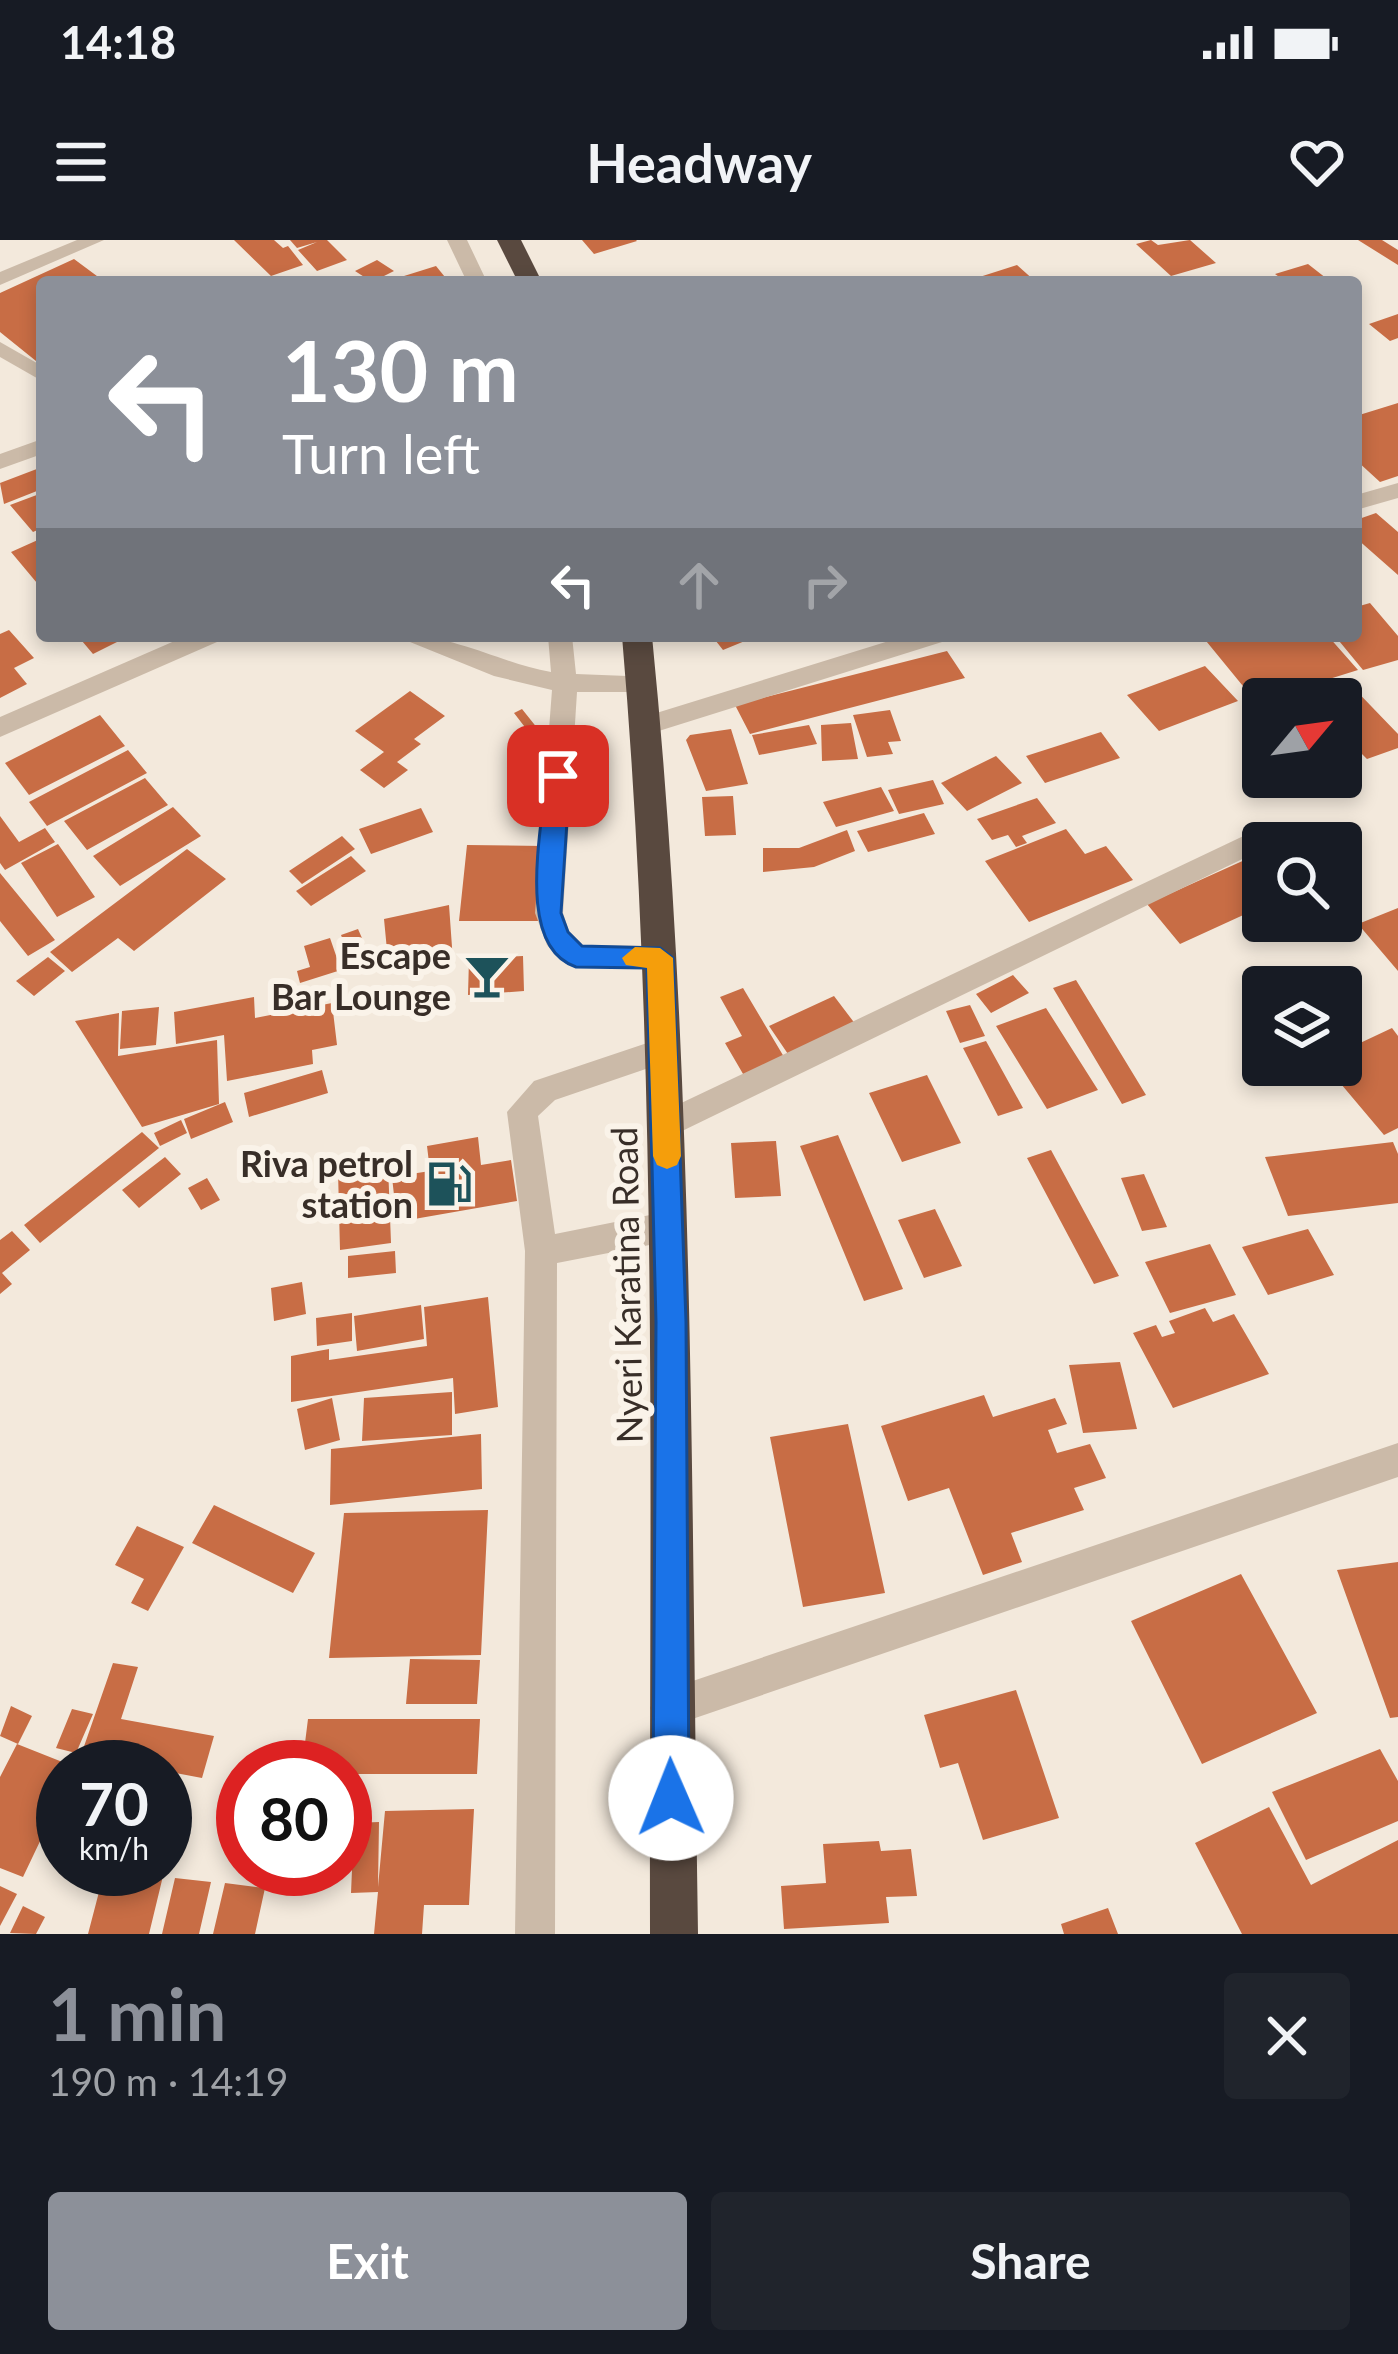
<!DOCTYPE html>
<meta charset="utf-8">
<style>
body{margin:0;font-family:Lato,sans-serif;background:#20242c;color:#f1f3f6;height:100vh;display:flex;flex-direction:column;font-size:45px;white-space:nowrap}
*{box-sizing:border-box;margin:0}
p{font-size:39px;color:#9ea1a6}
.icon{flex:none;width:66px;height:66px;fill:none;stroke:currentColor;stroke-width:2;stroke-linecap:round;stroke-linejoin:round}
.map{position:relative;height:1694px;overflow:hidden}
.side{display:flex;flex-direction:column;background:#171b24;flex:1}
.side>*{flex:none}
.hud{position:absolute;left:36px;top:36px;width:1326px;height:366px;border-radius:12px;box-shadow:0 6px 18px #0003;background:#8c9099;color:#fff;overflow:hidden}
.needle{width:78px;rotate:61deg}
.buttons{position:absolute;left:1242px;top:438px;display:grid;gap:24px}
.buttons a{display:grid;place-items:center;width:120px;height:120px;border-radius:12px;background:#171b24;box-shadow:0 6px 18px #0003;font-size:60px}
.speed{position:absolute;left:36px;top:1500px;display:flex;gap:24px;font-size:60px;font-weight:700;text-align:center}
.speed>*{display:grid;place-content:center;width:156px;height:156px;border-radius:50%;background:#171b24;box-shadow:0 6px 18px #0003;line-height:1}
.speed small{font-size:30px;font-weight:400}
.speed .limit{border:18px solid #d22;background:#fff;color:#111}
.pin{position:absolute;display:grid;place-items:center;width:102px;height:102px;color:#fff;margin:-51px;border-radius:24px;box-shadow:0 6px 18px #0006}
.me{position:absolute;width:132px;margin:-66px;rotate:359deg;stroke-linejoin:round;filter:drop-shadow(0 0 9px #0008)}
.turn{display:flex;align-items:center;gap:42px;height:252px;padding:0 48px;font-size:54px}
.turn .icon{width:156px;height:156px;stroke-width:2.5}
.turn b{display:block;font-size:84px;line-height:102px}
.lanes{display:flex;align-items:center;height:114px;padding:0 48px;background:#0003;justify-content:center;gap:60px;direction:ltr}
.lanes .off{opacity:.35}
.round{display:grid;place-items:center;flex:none;width:126px;height:126px;border-radius:12px;background:#20242c}
.overview{display:flex;align-items:center;justify-content:space-between;height:204px;padding:0 48px}
h1{font-size:72px;font-weight:700;line-height:90px;color:#8c9099}
.cta{display:flex;gap:24px;margin-top:auto;padding:24px 48px}
.cta a{flex:1;height:138px;border-radius:12px;background:#8c9099;color:#fff;font-size:48px;font-weight:700;line-height:138px;text-align:center}
.cta a+a{background:#20242c;color:#f1f3f6}
.status{display:flex;justify-content:space-between;align-items:center;height:84px;padding:0 60px;background:#171b24;direction:ltr}
.status svg{height:33px;fill:currentColor}
header{display:flex;justify-content:space-between;align-items:center;height:156px;padding:0 48px;background:#171b24;font-size:54px;font-weight:700}
.map>svg:first-child{display:block}
.building{fill:#c86d45}
.lines{fill:none;stroke-linecap:round;stroke-linejoin:round}
.minor{fill:#cbbaa8;fill-rule:evenodd}
.highway{fill:#59493f;fill-rule:evenodd}
.route{fill:#1a73e8;stroke:#114b97;stroke-width:3}
.slow{fill:#f59e0b}
.labels{text-anchor:middle;dominant-baseline:central;stroke-width:12;stroke-linejoin:round;paint-order:stroke}
.poi-label{font-size:36px;font-weight:bold;fill:#382e28;stroke:#faf3e9;text-anchor:end}
.street-label{font-size:36px;fill:#382e28;stroke:#faf3e9}
</style>
<div class="status"><b>14:18</b><svg viewBox="0 0 49 12"><path d="M0 12V9h3v3zM5 12V6h3v6zM10 12V3h3v9zM15 12V0h3v12zM26 1h20v11H26zM47 4h2v5h-2z"/></svg></div>
<header><svg class="icon" aria-label="menu" viewBox="0 0 24 24"><path d="M4 6h16M4 12h16M4 18h16"/></svg>Headway<svg class="icon" aria-label="heart" viewBox="0 0 24 24"><path d="M12 20l-8-8c-3-5 5-10 8-4 3-6 11-1 8 4z"/></svg></header>
<div class="map">
<svg width="1398" height="1694" viewBox="0 0 1398 1694">
<rect width="100%" height="100%" fill="#f3e9dc"/>
<!-- building -->
<path class="building" d="M234,0H274L283,8L288,6L303,25L271,36Z
M290,0H327L347,20L317,31L298,10L317,2L297,8Z
M582,0H636L637,1L594,14Z
M1151,0L1158,5L1190,0L1216,23L1171,36L1136,4Z
M1358,0H1382L1398,10V25Z
M74,19L105,42H42V118L36,121L0,92V53Z
M377,20L394,31L372,42L355,31Z
M1308,24L1331,42H1286L1275,34Z
M1017,25L1036,42H967V41Z
M436,26L449,42H388V41Z
M1398,74V98L1390,101L1369,84Z
M1398,163V236L1380,242L1356,220V176Z
M42,227V249L4,264L0,243Z
M42,253V288L33,292L10,265Z
M1376,273L1398,292V335L1356,298V280Z
M40,299L42,300V349L11,312Z
M1370,363L1398,396V420L1363,430L1335,396H1356V367Z
M9,390L34,418L14,428L27,444L0,458V394Z
M92,396H129L93,414L82,401Z
M712,396H757L723,410Z
M1202,396H1328L1358,430L1256,462Z
M947,411L965,438L750,494L735,465Z
M1205,426L1238,461L1159,491L1127,455Z
M1345,439L1398,494V508L1367,519L1356,508L1341,514V459H1317L1310,452Z
M410,451L445,476L414,499L421,504L397,522L408,530L384,548L360,530L384,512L355,491Z
M522,469L550,504L541,508L514,473Z
M890,470L901,501L888,502L893,514L867,517L853,475Z
M100,475L125,506L29,555L5,523Z
M851,483L858,519L822,521L821,485Z
M809,485L817,504L759,515L752,495Z
M731,489L748,544L706,551L686,500L690,495Z
M1101,492L1120,518L1045,543L1026,516Z
M128,510L147,533L47,586L29,562Z
M996,516L1022,543L967,571L941,543Z
M145,538L168,565L87,610L64,581Z
M933,540L944,564L899,574L888,550Z
M881,547L894,571L836,587L823,562Z
M733,556L736,595L705,596L702,557Z
M1037,558L1056,583L1022,596L1027,603L1016,607L1008,595L992,600L977,579Z
M173,567L201,596L120,646L93,616Z
M421,568L433,592L371,614L359,589Z
M924,573L935,594L868,612L857,591Z
M0,576L19,602L45,588L55,602L5,630L0,623Z
M1066,589L1085,614L1106,606L1133,640L1029,682L985,621Z
M847,590L855,611L814,627L763,632V608H799Z
M342,596L355,609L302,644L289,631Z
M58,604L95,657L57,677L21,623Z
M467,605L544,606L538,681H459Z
M187,609L226,639L134,711L118,698L72,732L50,712Z
M1258,614L1263,619V666L1180,704L1147,664Z
M351,616L366,631L311,666L296,651Z
M0,633L55,700L28,716L0,681Z
M449,665L453,721L389,731L384,679Z
M1398,668V731L1358,684Z
M358,689L372,721L354,728L341,695Z
M330,698L341,730L300,743L297,731L310,727L304,706Z
M523,716L524,751L468,755L469,719Z
M48,717L65,731L34,756L16,741Z
M1013,735L1029,753L991,773L976,754Z
M1076,740L1146,855L1122,864L1053,748Z
M743,748L787,822L746,839L725,803L742,796L720,757Z
M834,756L856,785L790,817L769,786Z
M254,757L255,778L332,763L337,805L312,810L313,824L227,841L224,795L176,804L174,772Z
M970,765L985,796L960,803L946,771Z
M159,767L156,805L120,809L122,771Z
M1046,768L1098,850L1047,869L996,786Z
M119,773L118,816L217,800L219,864L142,887L75,781Z
M1392,788L1398,796V888L1384,895L1325,825H1341V812Z
M986,801L1023,868L998,876L963,808Z
M322,830L328,853L249,877L244,853Z
M927,835L961,903L902,922L869,853Z
M225,862L233,882L191,899L184,879Z
M181,880L187,893L160,906L154,893Z
M142,892L159,908L40,1003L24,985Z
M838,895L903,1049L864,1061L800,906Z
M478,897L481,925L511,920L517,961L397,982L392,937L430,931L427,906Z
M776,901L781,956L735,958L731,903Z
M1393,902L1398,914V963L1288,976L1265,917Z
M1051,910L1119,1036L1094,1044L1027,918Z
M165,917L181,934L139,968L122,950Z
M388,925L391,1003L340,1010L338,931Z
M1144,934L1167,987L1142,991L1121,938Z
M207,938L220,960L201,970L188,948Z
M935,969L962,1026L924,1038L898,980Z
M1308,989L1334,1035L1268,1055L1242,1007Z
M12,991L30,1010L2,1033L12,1044L0,1054V1000Z
M1210,1004L1236,1055L1170,1073L1145,1022Z
M395,1011L396,1033L348,1038V1016Z
M302,1042L306,1074L274,1081L271,1048Z
M488,1057L498,1167L455,1174L453,1138L291,1162V1116L329,1109V1120L427,1106L424,1067Z
M421,1065L424,1099L357,1111L354,1076Z
M1205,1068L1213,1082L1234,1074L1269,1134L1173,1168L1133,1093L1156,1085L1162,1097L1175,1093L1169,1081Z
M352,1073V1101L317,1106L316,1078Z
M1120,1122L1137,1189L1083,1193L1069,1125Z
M452,1152V1195L362,1201L364,1158Z
M984,1155L993,1177L1055,1158L1067,1184L1048,1190L1057,1213L1090,1204L1106,1238L1074,1248L1084,1270L1011,1293L1022,1322L983,1335L949,1248L908,1261L881,1186Z
M332,1158L340,1200L305,1210L297,1169Z
M848,1184L885,1353L803,1367L770,1197Z
M481,1194L482,1249L330,1265L331,1209Z
M214,1265L315,1313L293,1353L192,1303Z
M488,1270L481,1415L329,1418L344,1273Z
M137,1286L184,1307L148,1371L131,1363L144,1339L115,1325Z
M1398,1322V1477L1390,1478L1337,1330Z
M1241,1334L1317,1473L1202,1524L1131,1381Z
M410,1419L480,1420L477,1464H406Z
M113,1423L138,1427L121,1479L214,1496L202,1538L165,1531V1527L81,1515Z
M1016,1450L1059,1578L983,1600L958,1523L940,1528L924,1475Z
M11,1466L32,1476L18,1504L0,1496Z
M72,1469L93,1474L76,1513L56,1508Z
M308,1479H480L477,1534H345V1527H302Z
M17,1504L75,1527H63V1553L23,1637L0,1628V1537Z
M1380,1509L1398,1541V1581L1306,1620L1272,1552Z
M1269,1567L1311,1645L1398,1600V1694H1242L1195,1603Z
M474,1569L469,1665H424L422,1694H374L378,1652L351,1653L354,1583L379,1582L378,1647L385,1571Z
M879,1601L881,1611L911,1609L917,1656L886,1657L889,1683L784,1689L781,1646L826,1643L823,1604Z
M105,1629L163,1636L149,1694H88Z
M175,1638L211,1642L199,1694H162Z
M225,1643L265,1648L255,1694H213Z
M0,1646L17,1654L0,1686Z
M23,1666L45,1677L36,1694L10,1693Z
M1108,1668L1118,1694H1064L1061,1684Z"/>
<g class="lines">
<!-- minor -->
<path class="minor" d="M77,0H104L0,45V32Z
M447,0H467L487,42H467Z
M0,102L42,126V141L0,117Z
M42,199V214L0,229V214Z
M1398,243V258L1356,270V255Z
M186,396H220L217,402L0,497V477Z
M407,396C457,396 501,423 551,432L548,396H572L576,434L653,437L656,443L653,449L644,452H577L563,673L569,691L583,705L660,706L670,710L674,718L670,726L566,724L547,705L535,673L552,450L494,436L410,402Z
M905,396H945L942,402L646,495L633,486L637,479Z
M1254,591L1267,601L1263,609L678,893L667,897L656,893L652,884L656,875Z
M665,797L675,801L680,810L675,819L555,860L538,876L555,994L665,972L676,977L681,987L676,997L665,1002L557,1023L555,1694H515L525,1011L507,872L534,841Z
M1398,1203V1237L669,1487L656,1481L650,1468L656,1455L669,1449Z"/>
<!-- highway -->
<path class="highway" d="M497,0H521L542,42H518Z
M622,396H652C695,827 691,1261 698,1694H650C649,1261 659,828 622,396Z"/>
</g>
<!-- route -->
<path class="route" d="M558,527L570,536L561,673L568,692L582,706L660,708L673,718L686,1082L689,1558L683,1571L671,1576L658,1571L653,1558L656,1082L647,728L576,727C514,706 543,587 546,536Z"/>
<!-- slow -->
<path class="slow" d="M635,707L660,708L673,718L681,916L677,925L667,929L657,925L653,916L647,728L626,725L622,718Z"/>
<!-- icons -->
<defs>
<g id="bar-bare" transform="scale(3.6)"><path d="M-6-5H6L.8 .8V4.5H3.5V6h-7V4.5H-.8V.8Z" fill="#1d525a" stroke="#faf3e9" stroke-width="2.5" paint-order="stroke"/></g>
<g id="fuel-bare" transform="scale(3.6)"><path d="M-5.5-6h7V0h2V4h1.3V-2.5L3-4.5l.8-.8L6-3V5H2.5V1h-1V6h-7ZM-4.2-4.7v3.2H.2V-4.7Z" fill="#1d525a" stroke="#faf3e9" stroke-width="2.5" paint-order="stroke"/></g>
</defs>
<g fill-rule="evenodd">
<use href="#bar-bare" x="487" y="736"/>
<use href="#fuel-bare" x="449" y="944"/>
</g>
<g class="labels">
<!-- poi labels -->
<g class="poi-label">
<text x="451" y="715">Escape<tspan x="451" dy="41">Bar Lounge</tspan></text>
<text x="413" y="923">Riva petrol<tspan x="413" dy="41">station</tspan></text>
</g>
<!-- street labels -->
<g class="street-label">
<text transform="translate(626 1045) rotate(-91)">Nyeri Karatina Road</text>
</g>
</g>
</svg>
<div class="buttons">
<a><svg class="needle" viewBox="-14 -14 28 28"><path d="M0-13l5 13h-10z" fill="#e53935"/><path d="M0 13l5-13h-10z" fill="#9ea1a6"/></svg></a>
<a><svg class="icon" aria-label="search" viewBox="0 0 24 24"><circle cx="10" cy="10" r="6"/><path d="M15 15l6 6"/></svg></a>
<a><svg class="icon" aria-label="layers" viewBox="0 0 24 24"><path d="M12 4l9 5-9 5-9-5zM3 14l9 5 9-5"/></svg></a>
</div>
<div class="speed"><div>70<small>km/h</small></div><div class="limit">80</div></div>
<div class="pin" style="left:558px;top:536px;background:#d93025"><svg class="icon" aria-label="arrive" viewBox="0 0 24 24"><path d="M6 21V4h12l-3 4 3 4H6"/></svg></div>
<svg class="me" style="left:671px;top:1558px" viewBox="-20 -20 40 40"><circle r="19" fill="#fff"/><path d="M0-13L10 11 0 6-10 11z" fill="#1a73e8"/></svg>
<div class="hud">
<div class="turn"><svg class="icon" aria-label="left" viewBox="0 0 24 24"><path d="M17 20v-9H6M10 6l-5 5 5 5"/></svg><div><b>130 m</b>Turn left</div></div>
<div class="lanes"><svg class="icon" aria-label="left" viewBox="0 0 24 24"><path d="M17 20v-9H6M10 6l-5 5 5 5"/></svg><svg class="icon off" aria-label="ahead" viewBox="0 0 24 24"><path d="M12 20V5M6 11l6-6 6 6"/></svg><svg class="icon off" aria-label="right" viewBox="0 0 24 24"><path d="M7 20v-9h11M14 6l5 5-5 5"/></svg></div>
</div>
</div>
<section class="side">
<div class="overview"><div><h1>1 min</h1><p>190 m · 14:19</p></div><a class="round"><svg class="icon" aria-label="close" viewBox="0 0 24 24"><path d="M6 6l12 12M18 6L6 18"/></svg></a></div>
<div class="cta"><a>Exit</a><a>Share</a></div>
</section>
